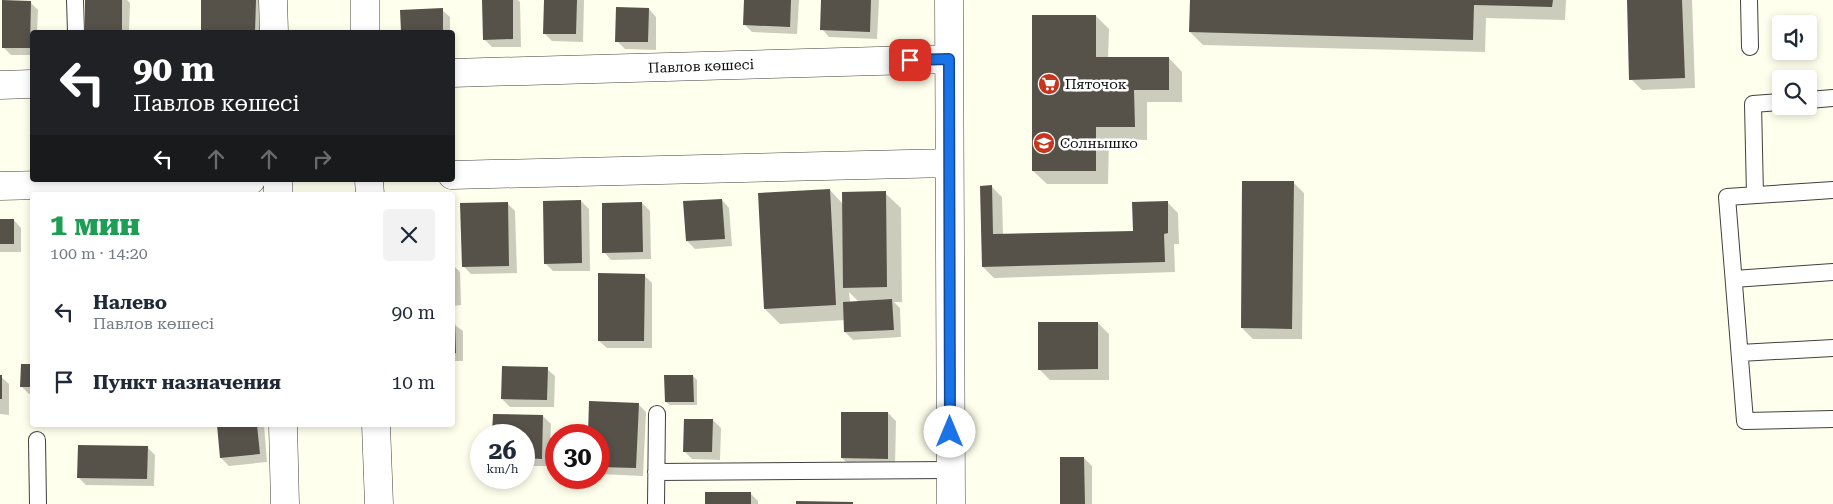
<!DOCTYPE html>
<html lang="ru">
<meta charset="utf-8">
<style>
body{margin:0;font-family:"Roboto Serif",serif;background:#f2f2f3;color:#1f2937;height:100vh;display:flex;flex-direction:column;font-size:19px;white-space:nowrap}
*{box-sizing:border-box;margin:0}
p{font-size:16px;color:#747a83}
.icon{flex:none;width:28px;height:28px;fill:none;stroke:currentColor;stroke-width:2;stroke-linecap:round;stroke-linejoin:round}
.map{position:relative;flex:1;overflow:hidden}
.drawer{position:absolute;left:30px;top:192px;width:425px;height:235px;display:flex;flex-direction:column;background:#fff;border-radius:5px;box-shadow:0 2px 8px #0003}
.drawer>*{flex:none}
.hud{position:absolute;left:30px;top:30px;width:425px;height:152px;border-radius:5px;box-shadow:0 2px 8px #0003;background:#202124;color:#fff;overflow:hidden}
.fabs{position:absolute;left:1772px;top:15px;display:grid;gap:10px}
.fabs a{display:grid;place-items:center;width:45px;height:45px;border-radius:5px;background:#fff;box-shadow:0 2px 8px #0003;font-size:25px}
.speed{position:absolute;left:470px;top:424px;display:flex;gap:10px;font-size:25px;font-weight:700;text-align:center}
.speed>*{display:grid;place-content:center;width:65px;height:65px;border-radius:50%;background:#fff;box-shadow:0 2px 8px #0003;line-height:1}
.speed small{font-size:12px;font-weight:400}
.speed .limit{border:8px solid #d22;background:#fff;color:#111}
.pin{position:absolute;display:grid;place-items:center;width:42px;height:42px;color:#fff;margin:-21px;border-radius:10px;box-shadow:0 2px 8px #0006}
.me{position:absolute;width:55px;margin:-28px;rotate:0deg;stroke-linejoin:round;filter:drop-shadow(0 0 4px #0008)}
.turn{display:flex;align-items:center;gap:18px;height:105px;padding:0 20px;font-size:22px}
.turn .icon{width:65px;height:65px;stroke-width:2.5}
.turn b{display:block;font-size:35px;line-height:42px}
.lanes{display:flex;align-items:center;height:48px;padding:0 20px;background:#0003;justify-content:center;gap:25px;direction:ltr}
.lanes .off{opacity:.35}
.round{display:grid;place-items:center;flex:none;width:52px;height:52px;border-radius:5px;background:#f2f2f3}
.summary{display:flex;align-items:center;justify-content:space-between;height:85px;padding:0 20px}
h1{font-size:30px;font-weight:800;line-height:38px;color:#1e9e55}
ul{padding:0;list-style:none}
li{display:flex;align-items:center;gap:15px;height:70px;padding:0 20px}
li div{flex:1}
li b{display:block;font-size:19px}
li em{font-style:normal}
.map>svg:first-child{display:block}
.shadow{fill:#0003;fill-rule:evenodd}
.building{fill:#565149}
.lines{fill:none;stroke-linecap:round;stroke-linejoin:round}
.lane-casing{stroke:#404040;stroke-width:18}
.street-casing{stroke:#404040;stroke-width:29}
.lane{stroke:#fff;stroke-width:16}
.street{stroke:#fff;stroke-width:28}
.route-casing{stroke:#114b97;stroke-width:12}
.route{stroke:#1a73e8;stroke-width:9}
.labels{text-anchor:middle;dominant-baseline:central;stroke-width:5;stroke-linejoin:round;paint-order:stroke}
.street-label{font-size:14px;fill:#0d0d0d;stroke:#fff}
.poi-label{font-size:14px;fill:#0d0d0d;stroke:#fff;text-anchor:start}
</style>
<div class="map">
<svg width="1833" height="504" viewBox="0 0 1833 504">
<rect width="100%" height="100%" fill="#ffffed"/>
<!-- shadow -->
<path class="shadow" d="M86,0H127L130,3L129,32H86Z
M202,0H260L263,32H202Z
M484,0H518L520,2L521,47H492L484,39Z
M545,0H584L583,42L552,41L545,34Z
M745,0H799L797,34L752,32L744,24Z
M823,0H879L877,39L829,37L822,29Z
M1191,0H1566L1565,20L1486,18L1485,52L1203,45L1190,32Z
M1628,0H1692L1695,88L1642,90L1631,79Z
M30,2L38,10L37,32H32V55H11L3,47Z
M649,9L656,17V50L625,49L617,41Z
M442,10L450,17V32H403L402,11Z
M1096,16L1109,29L1108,59L1169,58L1182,72V102H1147V140L1109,139L1108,184H1047L1033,171Z
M1293,182L1304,193L1302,339H1253L1242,328Z
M991,186L1002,197L1003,235L1134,232L1167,202L1178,213L1179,244H1174L1175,272L994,278L983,267Z
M830,190L843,204L885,193L901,208L902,302H894L900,308L901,337L853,340L845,332V320L780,324L765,309ZM849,292L859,302H850Z
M722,200L729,208L732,246L695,249L687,241L685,202Z
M581,201L589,209L590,271H553L545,263Z
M507,203L515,211L517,273L471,274L463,266Z
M642,203L650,211L651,259L611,260L604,252Z
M0,220H14L21,228V252H0Z
M452,264L460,272L461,305L452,306Z
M644,275L652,283V348H607L599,341Z
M452,323L463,331V361H452Z
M1098,323L1109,334V380H1050L1039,369Z
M22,365L32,366V394H29L21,386Z
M547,369L555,376L554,407H510L502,399Z
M0,376L9,384V415L0,414Z
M693,376L697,380V405H670L666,402Z
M638,404L646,412L643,476L599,474V435H589Z
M888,413L896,421L895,466H850L842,458Z
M543,416L551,424L549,466H524V435H494Z
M713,420L721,428L720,460L692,459L684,451Z
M218,425H264L267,462L229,466L221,458Z
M147,447L155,455L154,486L86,485L78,477Z
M1084,458L1092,466V504H1061Z
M750,493L758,501V504H706Z"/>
<!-- building -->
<path class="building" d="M2,0L31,1L30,48H2Z
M85,0H122V32H85Z
M201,0H256L255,32H201Z
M482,0H513V39L483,40Z
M544,0H577L576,34H543Z
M744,0H791L790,27L743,25Z
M821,0H871L870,32L820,30Z
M1190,0H1553L1552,7L1474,5L1473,40L1189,32Z
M1627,0H1682L1685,78L1629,80Z
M616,7L649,8L648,42H615Z
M443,8V32H401L400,10Z
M1032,15H1096V57H1169V90H1134L1135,127H1096V171H1032Z
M1242,181H1294L1292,329L1241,328Z
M992,185L993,234L1133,231L1132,202L1168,201V233L1164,234L1165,262L982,267L980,186Z
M830,189L836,305L764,309L758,193Z
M886,191L887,287L843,288L842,192Z
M722,199L725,239L686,241L683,201Z
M581,200L582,263L544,264L543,201Z
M508,202L509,266L462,267L460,203Z
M642,202L643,252L602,253V203Z
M0,219H14V244H0Z
M598,273L645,274L644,341H598Z
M892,299L894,330L844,332L843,302Z
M452,322H455L456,353L452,354Z
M1038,322H1098V369L1038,370Z
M21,364H32V387H20Z
M502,366L548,367L547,400L501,399Z
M0,375H2V399H0Z
M664,375H693L694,402H665Z
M589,401L639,403L636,468L599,467V435H588Z
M841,412H888V459L841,458Z
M493,414L543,415L542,459L524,458V435H492Z
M684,419H713L712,452H683Z
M217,425H257L260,454L220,458Z
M78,445L148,446L147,479L77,478Z
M1060,457H1084L1085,504H1060Z
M705,492H751V504H705Z
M796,501L853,502V504H796Z"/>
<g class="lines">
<!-- lane casing -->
<g class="lane-casing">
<path id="lane" d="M75,0L76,32
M1749,0L1750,47
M1809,100L1833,98
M1833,190L1727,197L1745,421L1833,419
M1755,195L1753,104L1781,102
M1734,279L1833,272
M1740,353L1833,348
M37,440L38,504
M656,472L950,470
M656,504L657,414"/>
</g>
<!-- street casing -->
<g class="street-casing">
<path id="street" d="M273,0L274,32
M365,0V32
M949,0L951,504
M452,73L949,59
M0,85L32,84
M452,175L949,163
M278,180V195
M369,180L370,195
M0,186L251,180
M283,425L285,504
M376,425L379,504"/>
</g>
<!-- lane -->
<use href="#lane" class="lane"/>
<!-- street -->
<use href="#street" class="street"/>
</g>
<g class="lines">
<!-- route casing -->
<g class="route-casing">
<path id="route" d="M910,60L949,59L950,432"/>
</g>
<!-- route -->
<use href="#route" class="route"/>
</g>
<!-- icons -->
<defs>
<g id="supermarket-disc" transform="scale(1.125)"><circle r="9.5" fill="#c5361d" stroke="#fff"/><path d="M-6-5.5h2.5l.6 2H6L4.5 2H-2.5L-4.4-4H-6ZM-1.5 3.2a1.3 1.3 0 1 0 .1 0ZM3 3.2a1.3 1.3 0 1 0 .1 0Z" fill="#fff"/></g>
<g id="school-disc" transform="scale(1.125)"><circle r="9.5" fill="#c5361d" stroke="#fff"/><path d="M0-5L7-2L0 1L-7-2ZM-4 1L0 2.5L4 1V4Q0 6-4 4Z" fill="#fff"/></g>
</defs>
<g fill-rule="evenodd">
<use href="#supermarket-disc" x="1049" y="84"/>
<use href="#school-disc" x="1044" y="143"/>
</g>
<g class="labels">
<!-- street labels -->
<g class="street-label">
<text transform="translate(701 66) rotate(-2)">Павлов көшесі</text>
</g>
<!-- poi labels -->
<g class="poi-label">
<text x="1065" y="84">Пяточок</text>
<text x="1060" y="143">Солнышко</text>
</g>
</g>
</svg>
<div class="fabs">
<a><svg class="icon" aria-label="sound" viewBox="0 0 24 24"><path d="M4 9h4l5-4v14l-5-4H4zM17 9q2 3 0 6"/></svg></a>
<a><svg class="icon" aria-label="search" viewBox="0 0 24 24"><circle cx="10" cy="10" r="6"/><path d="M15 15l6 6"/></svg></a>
</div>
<div class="speed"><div>26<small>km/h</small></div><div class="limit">30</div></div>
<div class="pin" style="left:910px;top:60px;background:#d93025"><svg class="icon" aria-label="arrive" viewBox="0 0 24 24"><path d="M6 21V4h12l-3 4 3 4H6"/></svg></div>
<svg class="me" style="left:950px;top:432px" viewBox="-20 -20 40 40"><circle r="19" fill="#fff"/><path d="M0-13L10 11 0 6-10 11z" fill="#1a73e8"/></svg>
<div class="hud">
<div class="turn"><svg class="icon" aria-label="left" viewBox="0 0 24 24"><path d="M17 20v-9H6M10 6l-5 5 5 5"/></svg><div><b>90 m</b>Павлов көшесі</div></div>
<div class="lanes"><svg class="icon" aria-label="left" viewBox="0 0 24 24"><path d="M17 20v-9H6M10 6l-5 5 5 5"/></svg><svg class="icon off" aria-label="ahead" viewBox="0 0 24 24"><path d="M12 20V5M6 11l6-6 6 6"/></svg><svg class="icon off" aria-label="ahead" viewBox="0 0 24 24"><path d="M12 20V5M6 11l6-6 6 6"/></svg><svg class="icon off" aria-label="right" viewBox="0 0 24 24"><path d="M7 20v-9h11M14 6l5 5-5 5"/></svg></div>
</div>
<section class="drawer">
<div class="summary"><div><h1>1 мин</h1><p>100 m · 14:20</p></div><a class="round"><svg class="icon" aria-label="close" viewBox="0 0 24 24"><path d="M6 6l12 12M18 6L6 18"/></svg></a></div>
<ul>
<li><svg class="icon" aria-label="left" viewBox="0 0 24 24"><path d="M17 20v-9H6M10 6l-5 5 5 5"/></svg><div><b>Налево</b><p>Павлов көшесі</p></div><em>90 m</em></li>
<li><svg class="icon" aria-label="arrive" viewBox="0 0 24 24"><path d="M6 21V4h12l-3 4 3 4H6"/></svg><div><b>Пункт назначения</b></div><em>10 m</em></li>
</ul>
</section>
</div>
